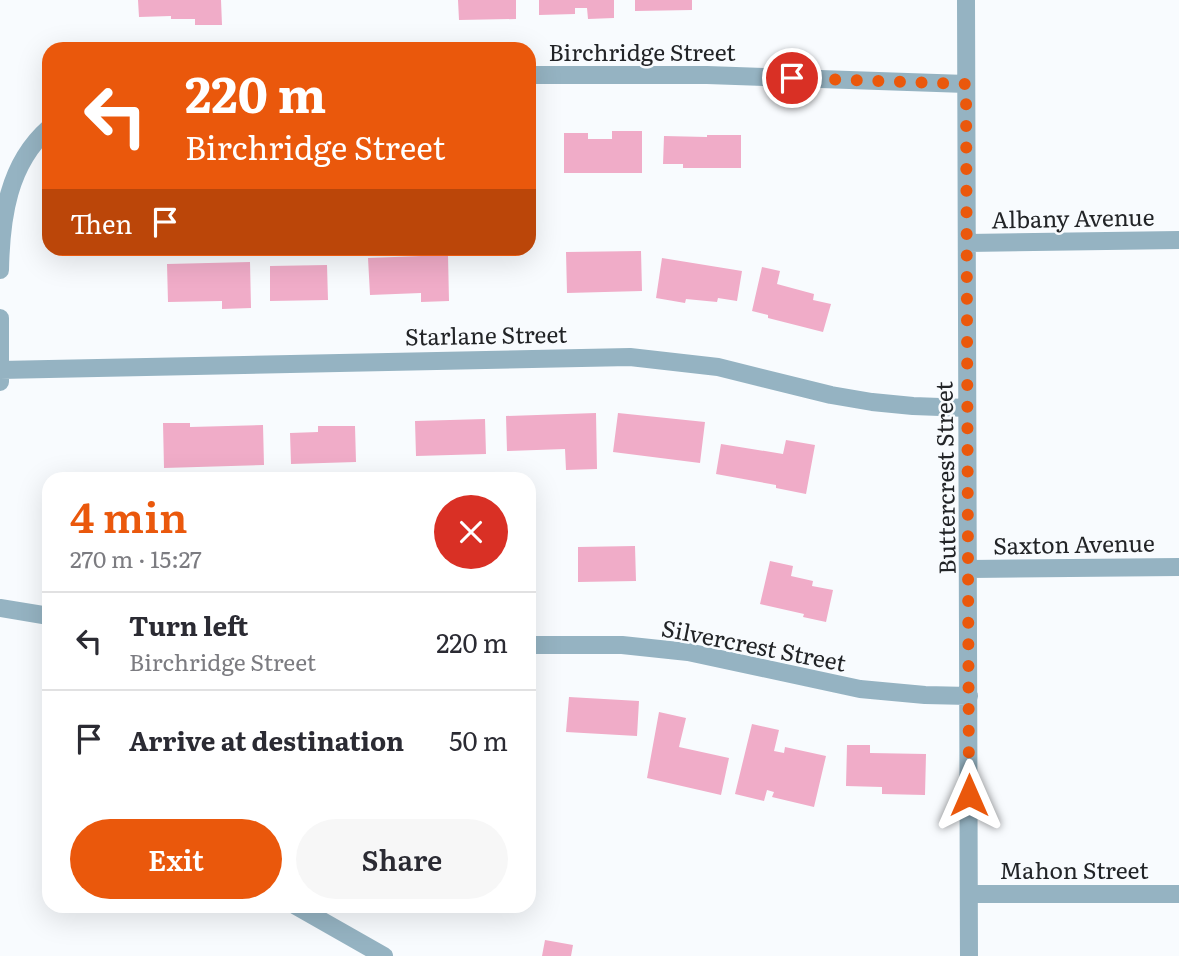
<!DOCTYPE html>
<meta charset="utf-8">
<style>
body{margin:0;font-family:Literata,serif;background:#f7f7f7;color:#2b2b33;height:100vh;display:flex;flex-direction:column;font-size:26px;white-space:nowrap}
*{box-sizing:border-box;margin:0}
p{font-size:23px;color:#7c7c81}
.icon{flex:none;width:38px;height:38px;fill:none;stroke:currentColor;stroke-width:2;stroke-linecap:round;stroke-linejoin:round}
.map{position:relative;flex:1;overflow:hidden}
.details{position:absolute;left:42px;top:472px;width:494px;height:441px;display:flex;flex-direction:column;background:#fff;border-radius:21px;box-shadow:0 7px 28px #0002}
.details>*{flex:none}
.top-card{position:absolute;left:42px;top:42px;width:494px;height:214px;border-radius:21px;box-shadow:0 7px 28px #0002;background:#ea580c;color:#fff;overflow:hidden}
.pin{position:absolute;display:grid;place-items:center;width:60px;height:60px;color:#fff;margin:-30px;border:4px solid #fff;border-radius:50%;box-shadow:0 2px 7px #0007}
.me{position:absolute;width:77px;margin:-38px;rotate:0deg;stroke-linejoin:round;filter:drop-shadow(0 0 5px #0008)}
.turn{display:flex;align-items:center;gap:24px;height:147px;padding:0 28px;font-size:32px}
.turn .icon{width:91px;height:91px;stroke-width:2.5}
.turn b{display:block;font-size:49px;line-height:60px}
.then{display:flex;align-items:center;height:66px;padding:0 28px;background:#0003;gap:14px;font-size:26px}
.round{display:grid;place-items:center;flex:none;width:74px;height:74px;border-radius:37px;background:#f7f7f7}
.overview{display:flex;align-items:center;justify-content:space-between;height:119px;padding:0 28px}
h1{font-size:42px;font-weight:600;line-height:52px;color:#ea580c}
.button{display:flex;gap:14px;margin-top:auto;padding:14px 28px}
.button a{flex:1;height:80px;border-radius:42px;background:#ea580c;color:#fff;font-size:28px;font-weight:600;line-height:80px;text-align:center}
.button a+a{background:#f7f7f7;color:#2b2b33}
ul{padding:0;list-style:none}
li{display:flex;align-items:center;gap:21px;height:98px;padding:0 28px;border-top:2px solid #e1e1e2}
li div{flex:1}
li b{display:block;font-size:26px}
li em{font-style:normal}
.map>svg:first-child{display:block}
.building{fill:#f0acc8}
.lines{fill:none;stroke-linecap:round;stroke-linejoin:round}
.minor{stroke:#95b3c2;stroke-width:18}
.route{stroke:#ea580c;stroke-width:12;stroke-dasharray:0 21.6}
.labels{text-anchor:middle;dominant-baseline:central;stroke-width:5;stroke-linejoin:round;paint-order:stroke}
.street-label{font-size:23px;fill:#222427;stroke:#f8fbfe}
</style>
<div class="map">
<svg width="1179" height="956" viewBox="0 0 1179 956">
<rect width="100%" height="100%" fill="#f8fbfe"/>
<!-- building -->
<path class="building" d="M138,0H221L222,25H195V19H171V16L139,17Z
M458,0H516V19L459,20Z
M539,0H614V18L588,19L587,8H575V14L539,15Z
M635,0H692V10L635,11Z
M612,131H642V173H564V133H588V139H612Z
M707,135H741V168H683V164H663L664,136L707,137Z
M641,251L642,291L567,293L566,252Z
M448,255L449,301L421,302V293L370,295L368,258Z
M662,258L742,271L737,301L718,298L717,302L686,299L685,303L656,298Z
M250,262L251,308L222,309V301L168,302L167,264Z
M327,265L328,300L270,301V266Z
M762,267L780,271L777,284L814,294L813,300L831,304L823,332L768,318V315L752,311Z
M596,413L597,469L566,470L565,449L507,451L506,416Z
M618,413L705,422L700,463L613,452Z
M485,419L486,454L416,456L415,421Z
M163,423H190V427L263,425L264,465L164,468Z
M318,426H355L356,462L291,464L290,433L318,432Z
M786,440L815,445L806,494L776,488V485L716,474L721,444L783,454Z
M635,546L636,581L578,582V547Z
M770,561L793,566L791,576L813,581L812,586L833,590L826,622L803,617L804,614L760,604Z
M569,697L639,701L637,736L566,732Z
M528,707H535L536,742H528Z
M659,712L686,718L679,747L729,758L721,795L647,778Z
M752,724L779,730L774,751L784,753L785,747L826,756L814,807L772,797L774,792L767,790L764,801L735,794Z
M847,745H870V753L926,754L925,795L882,794V787L846,786Z
M545,940L573,945L571,956H542Z"/>
<g class="lines">
<!-- minor -->
<path class="minor" d="M966,0L969,956
M528,75H707L966,84
M967,243L1179,240
M0,270C1,218 8,164 49,128
M0,318V382
M0,370L630,357L718,367L831,395L872,402L913,406L967,408
M970,569L1179,567
M0,608L49,616
M528,645H622L688,652L860,689L925,695L969,696
M969,894H1179
M296,906L384,956"/>
</g>
<g class="lines">
<!-- route -->
<path class="route" d="M792,78L966,84L969,795"/>
</g>
<g class="labels">
<!-- street labels -->
<g class="street-label">
<text x="642" y="51">Birchridge Street</text>
<text transform="translate(1073 217) rotate(-1)">Albany Avenue</text>
<text transform="translate(486 334) rotate(-1)">Starlane Street</text>
<text transform="translate(944 478) rotate(-91)">Buttercrest Street</text>
<text transform="translate(1074 543) rotate(-1)">Saxton Avenue</text>
<text transform="translate(754 644) rotate(11)">Silvercrest Street</text>
<text x="1074" y="869">Mahon Street</text>
</g>
</g>
</svg>
<div class="pin" style="left:792px;top:78px;background:#d93025"><svg class="icon" aria-label="arrive" viewBox="0 0 24 24"><path d="M6 21V4h12l-3 4 3 4H6"/></svg></div>
<svg class="me" style="left:969px;top:795px" viewBox="-20 -20 40 40"><path d="M0-17L14 15 0 8-14 15z" fill="#ea580c" stroke="#fff" stroke-width="4"/></svg>
<div class="top-card">
<div class="turn"><svg class="icon" aria-label="left" viewBox="0 0 24 24"><path d="M17 20v-9H6M10 6l-5 5 5 5"/></svg><div><b>220 m</b>Birchridge Street</div></div>
<div class="then">Then<svg class="icon" aria-label="arrive" viewBox="0 0 24 24"><path d="M6 21V4h12l-3 4 3 4H6"/></svg></div>
</div>
<section class="details">
<div class="overview"><div><h1>4 min</h1><p>270 m · 15:27</p></div><a class="round" style="background:#d93025;color:#fff"><svg class="icon" aria-label="close" viewBox="0 0 24 24"><path d="M6 6l12 12M18 6L6 18"/></svg></a></div>
<ul>
<li><svg class="icon" aria-label="left" viewBox="0 0 24 24"><path d="M17 20v-9H6M10 6l-5 5 5 5"/></svg><div><b>Turn left</b><p>Birchridge Street</p></div><em>220 m</em></li>
<li><svg class="icon" aria-label="arrive" viewBox="0 0 24 24"><path d="M6 21V4h12l-3 4 3 4H6"/></svg><div><b>Arrive at destination</b></div><em>50 m</em></li>
</ul>
<div class="button"><a>Exit</a><a>Share</a></div>
</section>
</div>
